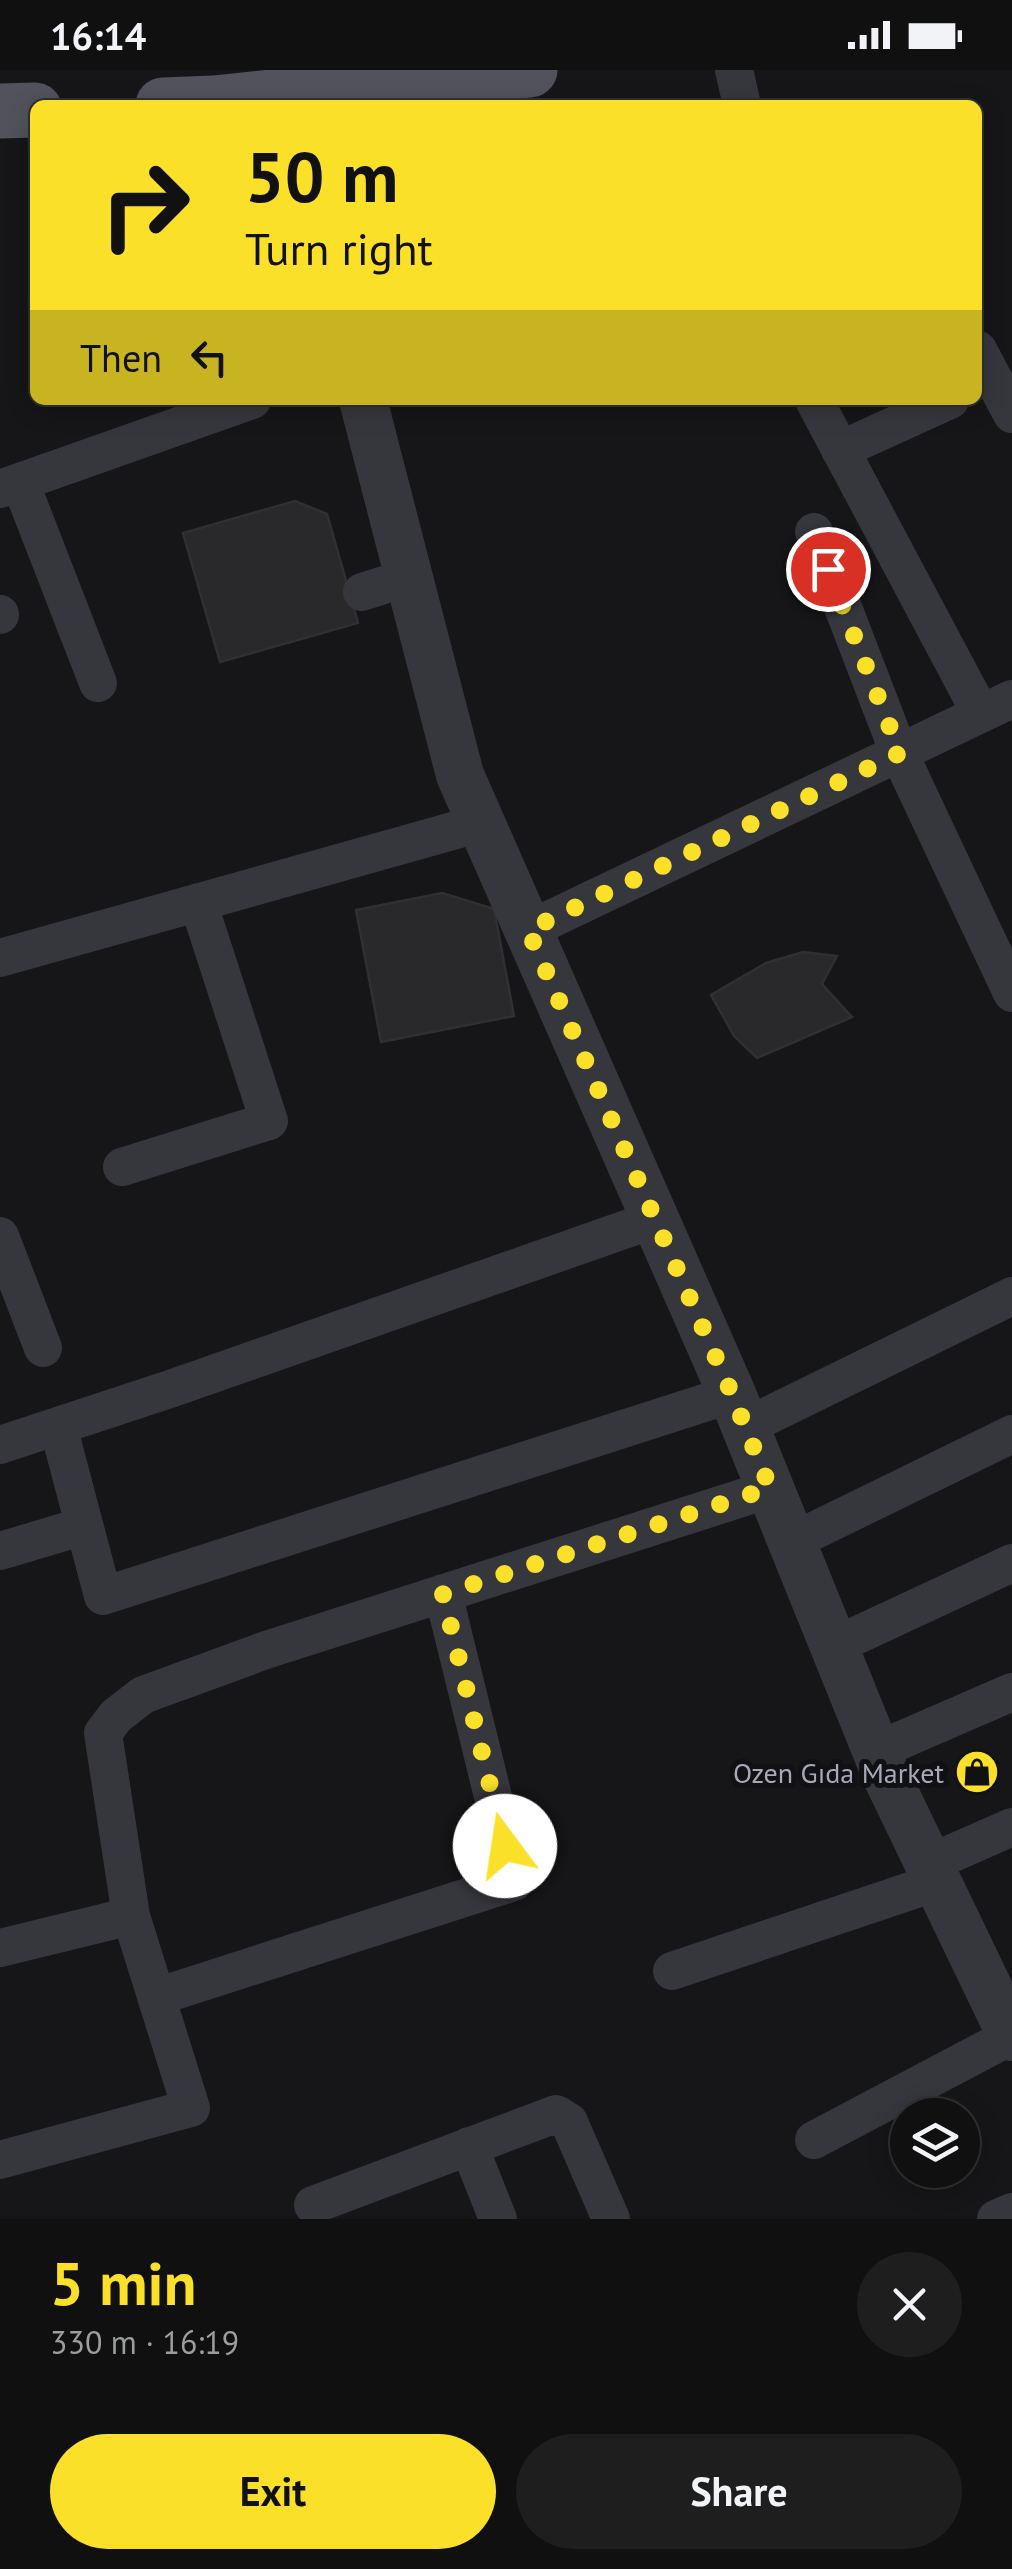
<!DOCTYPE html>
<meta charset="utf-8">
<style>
body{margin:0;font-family:"PT Sans",sans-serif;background:#1e1e1f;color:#f1f3f6;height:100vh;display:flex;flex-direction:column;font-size:38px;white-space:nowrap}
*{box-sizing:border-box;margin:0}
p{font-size:32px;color:#9c9d9f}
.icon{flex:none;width:55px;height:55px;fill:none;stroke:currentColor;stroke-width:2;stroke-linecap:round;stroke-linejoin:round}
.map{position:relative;height:2149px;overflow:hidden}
.side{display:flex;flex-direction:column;background:#101011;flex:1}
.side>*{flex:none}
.guide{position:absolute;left:30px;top:30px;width:952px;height:305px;border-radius:15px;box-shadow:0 5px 25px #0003,0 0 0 2px #303031;background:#fbe02a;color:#111;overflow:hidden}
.fabs{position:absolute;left:890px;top:2028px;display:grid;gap:20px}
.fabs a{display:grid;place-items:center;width:90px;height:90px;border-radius:50%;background:#101011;box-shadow:0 5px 25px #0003,0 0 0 2px #303031;font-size:50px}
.pin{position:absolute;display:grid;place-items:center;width:85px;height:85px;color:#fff;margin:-42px;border:5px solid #fff;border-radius:50%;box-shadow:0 2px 10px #0007}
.me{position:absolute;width:110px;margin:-55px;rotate:346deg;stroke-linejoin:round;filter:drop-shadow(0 0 8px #0008)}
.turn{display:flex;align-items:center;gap:35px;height:210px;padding:0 50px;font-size:45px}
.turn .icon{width:130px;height:130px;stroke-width:2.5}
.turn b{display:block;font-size:70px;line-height:85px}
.then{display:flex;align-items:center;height:95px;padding:0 50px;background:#0003;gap:20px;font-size:38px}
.round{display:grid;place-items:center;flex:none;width:105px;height:105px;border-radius:52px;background:#1e1e1f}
.head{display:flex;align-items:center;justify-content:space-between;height:170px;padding:0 50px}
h1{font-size:60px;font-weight:800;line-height:75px;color:#fbe02a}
.cta{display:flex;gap:20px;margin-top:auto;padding:20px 50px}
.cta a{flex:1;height:115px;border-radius:60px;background:#fbe02a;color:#111;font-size:40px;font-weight:800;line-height:115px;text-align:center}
.cta a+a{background:#1e1e1f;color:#f1f3f6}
.status{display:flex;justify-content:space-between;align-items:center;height:70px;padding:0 50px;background:#101011;direction:ltr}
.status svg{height:28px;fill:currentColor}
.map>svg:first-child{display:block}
.building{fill:#29282b;stroke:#302f34;stroke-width:2.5}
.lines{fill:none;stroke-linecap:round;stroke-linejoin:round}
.minor{stroke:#36363d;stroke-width:38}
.tertiary{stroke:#36363d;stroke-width:48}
.primary{stroke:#52525c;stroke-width:55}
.route{stroke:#fbe02a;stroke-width:18;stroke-dasharray:0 32.4}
.labels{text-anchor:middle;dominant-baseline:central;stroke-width:10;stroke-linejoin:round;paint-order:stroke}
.poi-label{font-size:28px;fill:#a7a8b8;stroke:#111012;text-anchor:end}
</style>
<div class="status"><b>16:14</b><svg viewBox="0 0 49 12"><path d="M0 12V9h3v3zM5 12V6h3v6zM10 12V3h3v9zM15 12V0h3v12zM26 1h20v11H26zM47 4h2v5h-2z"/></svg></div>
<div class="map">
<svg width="1012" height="2149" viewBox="0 0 1012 2149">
<rect width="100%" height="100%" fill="#161517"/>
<!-- building -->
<path class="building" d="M295,431L327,444L358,553L220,592L183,463Z
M442,823L494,839L514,946L381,972L356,840Z
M803,882L837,886L822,914L852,947L757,988L734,966L711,925L766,893Z"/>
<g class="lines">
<!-- minor -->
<path class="minor" d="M734,0L742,35
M978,280L1012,344
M814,330L981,644
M840,380L950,330
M20,412L98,613
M0,419L252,330
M814,462L899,683L1012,923
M362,522L409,507
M0,544V545
M528,860L1012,629
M0,888L481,753
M122,1097L269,1051L198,832
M0,1166L43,1278
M58,1356L103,1526L732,1324
M745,1357L1012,1226
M0,1375L170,1319L655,1149
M791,1472L1012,1364
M0,1481L84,1456
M834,1576L1012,1493
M876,1681L1012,1622
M928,1794L1012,1757
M0,1878L131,1846
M672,1901L937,1812
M156,1927L514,1812L443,1523
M814,2070L1011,1966
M469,2076L498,2149
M0,2090L191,2038L131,1846L103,1663L116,1646L143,1625L266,1580L770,1419
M313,2135L556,2044L569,2052L611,2149
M996,2149L1012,2142"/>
<!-- tertiary -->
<path class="tertiary" d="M363,330L460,705L732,1324L886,1705L1012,1967"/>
<!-- primary -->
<path class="primary" d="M163,35L214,33L530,0
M0,41L35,40"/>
</g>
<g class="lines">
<!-- route -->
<path class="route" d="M505,1776L443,1524L770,1418L732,1324L528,860L900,683L828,499"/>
</g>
<!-- icons -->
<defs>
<g id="shop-disc" transform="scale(2.25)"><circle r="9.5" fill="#fbe02a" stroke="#111012"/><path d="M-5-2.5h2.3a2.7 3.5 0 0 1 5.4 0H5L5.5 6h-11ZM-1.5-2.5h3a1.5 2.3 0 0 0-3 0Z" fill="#111"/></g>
</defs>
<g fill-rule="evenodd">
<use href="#shop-disc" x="977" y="1702"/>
</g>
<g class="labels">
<!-- poi labels -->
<g class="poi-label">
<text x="944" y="1702">Ozen Gıda Market</text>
</g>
</g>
</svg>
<div class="fabs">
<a><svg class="icon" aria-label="layers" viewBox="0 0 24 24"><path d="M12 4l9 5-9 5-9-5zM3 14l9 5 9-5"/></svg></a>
</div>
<div class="pin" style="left:828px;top:499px;background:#d93025"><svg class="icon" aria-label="arrive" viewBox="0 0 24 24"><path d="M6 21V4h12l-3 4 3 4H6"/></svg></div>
<svg class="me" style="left:505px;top:1776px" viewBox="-20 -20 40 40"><circle r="19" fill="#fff"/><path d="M0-13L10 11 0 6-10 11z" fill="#fbe02a"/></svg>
<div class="guide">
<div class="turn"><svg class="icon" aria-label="right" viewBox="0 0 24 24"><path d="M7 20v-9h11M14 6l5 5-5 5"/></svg><div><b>50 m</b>Turn right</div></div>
<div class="then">Then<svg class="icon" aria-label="left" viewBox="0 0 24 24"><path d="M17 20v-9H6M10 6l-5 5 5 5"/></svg></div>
</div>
</div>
<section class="side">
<div class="head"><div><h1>5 min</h1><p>330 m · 16:19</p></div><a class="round"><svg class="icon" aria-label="close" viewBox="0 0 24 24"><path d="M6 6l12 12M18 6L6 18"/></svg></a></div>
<div class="cta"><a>Exit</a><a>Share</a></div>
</section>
